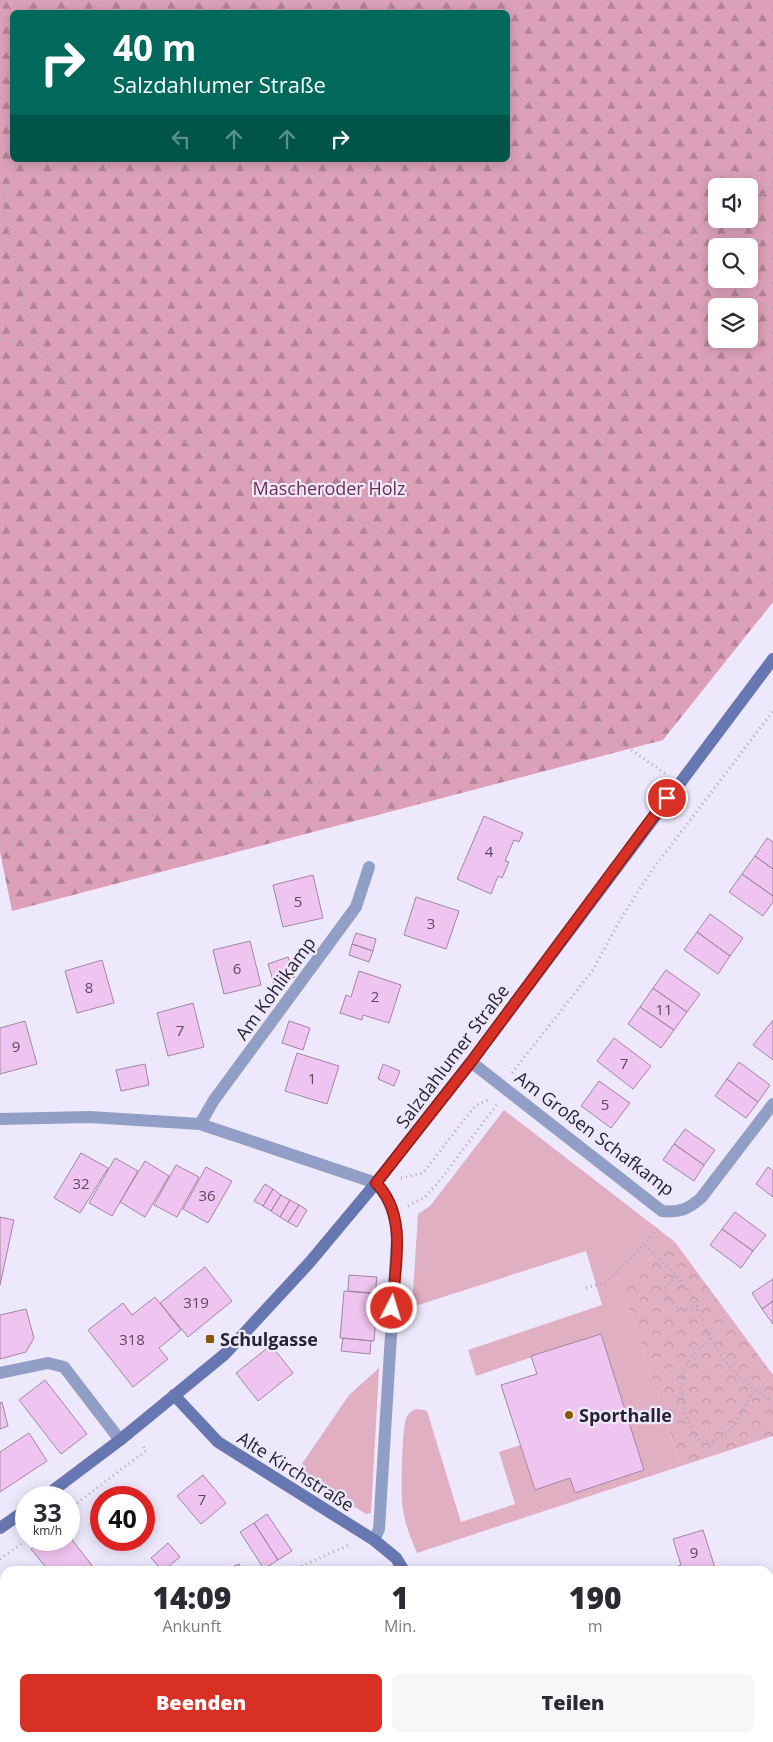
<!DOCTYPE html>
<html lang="de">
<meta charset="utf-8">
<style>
body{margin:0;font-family:"Open Sans",sans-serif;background:#f7f7f7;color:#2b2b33;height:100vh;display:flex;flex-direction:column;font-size:19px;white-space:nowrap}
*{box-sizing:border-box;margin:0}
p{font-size:16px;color:#7c7c81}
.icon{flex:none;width:28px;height:28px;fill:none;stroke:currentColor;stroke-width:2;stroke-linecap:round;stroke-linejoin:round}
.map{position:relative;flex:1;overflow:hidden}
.sheet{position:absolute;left:0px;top:1566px;width:774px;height:176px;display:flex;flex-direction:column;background:#fff;border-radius:15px 15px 0 0;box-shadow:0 2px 12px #0003}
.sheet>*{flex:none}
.banner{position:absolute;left:10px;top:10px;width:500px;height:152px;border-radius:8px;box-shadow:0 2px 12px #0003;background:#00695c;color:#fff;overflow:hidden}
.buttons{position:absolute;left:708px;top:178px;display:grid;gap:10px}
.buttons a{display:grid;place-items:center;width:50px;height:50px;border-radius:8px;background:#fff;box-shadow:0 2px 12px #0003;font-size:25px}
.speed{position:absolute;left:15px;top:1486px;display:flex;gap:10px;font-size:25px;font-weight:700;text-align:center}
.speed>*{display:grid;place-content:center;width:65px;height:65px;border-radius:50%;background:#fff;box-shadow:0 2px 12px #0003;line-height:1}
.speed small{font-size:12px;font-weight:400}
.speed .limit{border:8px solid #d22;background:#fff;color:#111}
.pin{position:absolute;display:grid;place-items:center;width:42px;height:42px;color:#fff;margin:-21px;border:2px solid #fff;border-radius:50%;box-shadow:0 1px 5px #0007}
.me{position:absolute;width:55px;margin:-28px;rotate:5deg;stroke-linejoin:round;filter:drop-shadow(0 0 4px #0008)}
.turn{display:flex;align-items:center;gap:18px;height:105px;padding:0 20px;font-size:22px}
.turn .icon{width:65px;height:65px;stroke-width:2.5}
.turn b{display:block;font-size:35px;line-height:42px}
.lanes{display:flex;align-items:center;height:48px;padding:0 20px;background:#0003;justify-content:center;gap:25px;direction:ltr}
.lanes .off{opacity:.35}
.eta{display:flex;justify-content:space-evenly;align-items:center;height:85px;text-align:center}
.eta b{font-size:30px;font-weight:800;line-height:35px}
.action{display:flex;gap:10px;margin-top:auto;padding:10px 20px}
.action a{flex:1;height:58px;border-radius:8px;background:#d93025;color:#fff;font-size:20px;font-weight:800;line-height:58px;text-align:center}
.action a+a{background:#f7f7f7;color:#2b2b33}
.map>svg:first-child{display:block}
.grass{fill:#e1afc2}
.forest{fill:url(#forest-firs);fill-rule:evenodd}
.cemetery{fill:url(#cemetery-stones)}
.park{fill:url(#park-crowns)}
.building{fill:#f0c4f0;stroke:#9f87a0}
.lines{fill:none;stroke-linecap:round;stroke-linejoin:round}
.path{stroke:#aea8ba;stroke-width:3;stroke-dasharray:1 4;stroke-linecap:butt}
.minor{stroke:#919ec6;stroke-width:12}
.tertiary{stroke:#919ec6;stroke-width:12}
.secondary{stroke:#6777b1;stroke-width:12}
.route-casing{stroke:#8d1f18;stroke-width:12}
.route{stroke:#d93025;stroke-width:9}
.poi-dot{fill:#895b00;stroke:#eee8fc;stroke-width:2}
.labels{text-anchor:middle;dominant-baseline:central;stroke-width:4.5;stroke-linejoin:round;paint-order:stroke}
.number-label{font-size:15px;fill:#594b60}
.park-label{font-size:18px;fill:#722c4d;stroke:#eee8fc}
.street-label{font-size:18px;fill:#272330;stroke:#eee8fc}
.poi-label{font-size:18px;font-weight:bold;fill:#272330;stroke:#eee8fc;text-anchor:start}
</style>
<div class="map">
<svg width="773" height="1742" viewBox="0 0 773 1742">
<defs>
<pattern id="forest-firs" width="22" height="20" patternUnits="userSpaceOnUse" patternTransform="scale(1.25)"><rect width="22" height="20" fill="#dca1b9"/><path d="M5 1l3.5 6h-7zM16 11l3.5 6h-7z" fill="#b28397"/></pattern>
<pattern id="cemetery-stones" width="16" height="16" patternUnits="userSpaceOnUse" patternTransform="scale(1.25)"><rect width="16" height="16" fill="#e1afc2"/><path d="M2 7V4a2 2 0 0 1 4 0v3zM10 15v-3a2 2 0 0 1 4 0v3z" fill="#c196a7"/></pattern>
<pattern id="park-crowns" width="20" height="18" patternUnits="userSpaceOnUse" patternTransform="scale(1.25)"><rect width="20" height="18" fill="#e1afc2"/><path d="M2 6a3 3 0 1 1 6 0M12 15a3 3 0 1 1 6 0" fill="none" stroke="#c196a7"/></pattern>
</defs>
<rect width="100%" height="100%" fill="#eee8fc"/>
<!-- grass -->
<path class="grass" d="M504,1110L675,1242L620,1280L681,1466L417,1553C410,1537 403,1519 402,1501C401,1488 402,1424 407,1416C412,1408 420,1408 427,1411L461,1522L515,1504L499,1452L520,1445L535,1490L570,1478L575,1492L644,1470L601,1334L476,1376L468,1350L602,1305L586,1251L412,1307L418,1214L430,1206Z
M379,1368L371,1513L366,1514L297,1471L349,1395Z"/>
<!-- forest -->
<path class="forest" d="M0,0H773V602L663,740L12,911L0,852ZM12,12H508V160H12ZM716,186H749V219H716ZM716,246H749V279H716ZM716,306H749V339H716Z"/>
<!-- cemetery -->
<path class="cemetery" d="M773,1678V1742H571L585,1738H769V1680Z"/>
<!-- park -->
<path class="park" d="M675,1242L773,1375V1436L681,1466L620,1280Z"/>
<!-- building -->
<path class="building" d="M484,816L523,833L519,842L514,840L505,861L509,862L502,878L498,876L491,894L457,879Z
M767,838L773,842V869L755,856Z
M755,856L773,869V896L742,874Z
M742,874L773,896V902L763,916L729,892Z
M313,875L323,918L283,927L273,885Z
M416,897L459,911L446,949L404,935Z
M710,914L743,938L730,956L697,932Z
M697,932L730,956L718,974L684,950Z
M356,933L376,939L373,951L352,944Z
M250,941L261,985L224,994L213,950Z
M352,944L373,951L369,962L349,955Z
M288,957L295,977L274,984L268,964Z
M102,960L114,1003L77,1013L65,971Z
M666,970L700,994L687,1012L653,988Z
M359,971L401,985L389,1023L363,1015L362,1020L340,1013L346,995L351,997Z
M653,988L687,1012L674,1030L640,1007Z
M193,1003L204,1047L168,1056L157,1013Z
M640,1007L674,1030L661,1048L628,1024Z
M773,1020V1060L753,1045Z
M25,1021L37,1064L0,1074V1028Z
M289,1021L310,1028L303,1050L282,1043Z
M614,1038L651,1066L633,1089L597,1061Z
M297,1053L339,1066L327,1104L285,1091Z
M739,1062L770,1085L758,1102L727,1079Z
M145,1064L149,1085L121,1091L116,1070Z
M383,1064L400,1071L394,1086L378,1079Z
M727,1079L758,1102L746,1118L715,1096Z
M599,1081L630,1103L611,1128L581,1106Z
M685,1129L715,1150L704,1165L674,1144Z
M674,1144L704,1165L694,1181L663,1160Z
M81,1153L108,1168L80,1213L54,1198Z
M115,1158L138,1171L112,1216L89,1203Z
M145,1161L169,1176L145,1217L120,1202Z
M176,1165L199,1177L177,1217L154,1205Z
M206,1167L232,1181L208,1223L183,1209Z
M768,1167L773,1171V1197L756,1184Z
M265,1184L273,1189L263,1206L254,1201Z
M273,1189L281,1195L271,1211L263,1206Z
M281,1195L290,1200L280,1217L271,1211Z
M290,1200L299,1205L288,1222L280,1217Z
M299,1205L307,1210L297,1227L288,1222Z
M735,1212L766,1235L753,1251L722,1229Z
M0,1217L14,1220L0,1285Z
M722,1229L753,1251L741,1268L710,1245Z
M205,1267L232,1301L188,1337L160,1303Z
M349,1275L377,1277L375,1293L348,1291Z
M773,1279V1301L762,1309L752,1293Z
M344,1291L378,1294L374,1341L340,1338Z
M155,1297L181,1330L159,1348L168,1359L133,1387L88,1330L123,1303L132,1315Z
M773,1301V1324L762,1309Z
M26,1309L34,1338L26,1352L0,1359V1315Z
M601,1334L644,1470L575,1493L570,1478L535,1490L501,1385L537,1374L531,1356Z
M343,1338L371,1341L370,1354L341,1351Z
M271,1345L293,1373L258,1401L236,1373Z
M45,1380L87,1434L61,1454L19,1400Z
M2,1402L8,1426L0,1429V1403Z
M29,1433L47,1461L0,1492V1452Z
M203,1475L226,1503L201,1524L177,1496Z
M267,1514L292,1551L278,1560L254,1523Z
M254,1523L278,1560L264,1569L240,1532Z
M703,1530L716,1571H674L673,1568L681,1565L673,1539Z
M69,1536L94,1568L90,1571H49L31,1549L43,1540H69Z
M168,1543L180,1557L163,1571L151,1558Z
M239,1564L243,1571H223Z
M0,1583L5,1591V1652L0,1644Z
M0,1724L5,1738L8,1739L3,1742H0Z
M29,1738H69L71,1742H32Z
M69,1738H92L79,1742H72Z
M93,1738H128L130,1742H85Z
M240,1738H249L251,1742H230Z
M391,1738H449L451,1742H393Z"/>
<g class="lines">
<!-- path -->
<path class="path" d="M376,0L399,12
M93,12L100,0
M508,82L532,101L566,122L606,173L633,229L686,245
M18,160L3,203L24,304L39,350L70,390L494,581L598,727
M749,202L758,198L773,184
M0,339L39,350
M372,772L442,663L479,613L494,581L568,531L693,229L716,218
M0,845L598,727L666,774
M512,1073L593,970L620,920L650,873L773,711
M401,1178L423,1173L475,1106L490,1099
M408,1206L425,1197L438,1183L498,1103
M644,1245L658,1228
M676,1276L665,1288V1295L678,1308L698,1310
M586,1288L607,1282L644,1245C662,1261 681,1278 693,1299C699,1308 702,1320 706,1330C721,1361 743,1386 773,1401
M711,1339C679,1367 675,1378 687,1418C691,1429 693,1438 704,1443C732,1440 743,1412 753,1390
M69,1509L146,1451L142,1444
M0,1559L27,1540
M292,1570L349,1545
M769,1607L773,1606
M769,1668L773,1667
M0,1714L5,1722
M769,1717L773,1715
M14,1738L17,1742
M542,1742L556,1738
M687,1742L702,1738"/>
<!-- minor -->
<path class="minor" d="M471,1062L662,1211C680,1213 688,1209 701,1198L773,1104
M0,1119L90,1117L200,1124L376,1183
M200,1124L214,1100L356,907L369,867
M0,1373L48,1363L64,1367L120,1440"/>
<!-- tertiary -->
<path class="tertiary" d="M374,1540L379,1529L397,1238C396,1216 392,1200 376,1183"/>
<!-- secondary -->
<path class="secondary" d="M174,1395L218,1442L374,1540L396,1558L404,1571
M43,1498L120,1440L225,1354L310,1262L376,1183L471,1062L773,659
M0,1528L26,1510
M483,1738L485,1742"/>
</g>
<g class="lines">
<!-- route casing -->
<g class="route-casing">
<path id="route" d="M392,1308C395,1266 408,1216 376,1183L471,1062L667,798"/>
</g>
<!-- route -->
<use href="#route" class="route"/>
</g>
<!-- markers -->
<g class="poi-dot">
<rect x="205" y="1334" width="10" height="10" rx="2.5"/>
<circle cx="569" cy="1415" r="5"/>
</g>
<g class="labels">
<!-- number labels -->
<g class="number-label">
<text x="489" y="851">4</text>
<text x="298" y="901">5</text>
<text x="431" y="923">3</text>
<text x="237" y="968">6</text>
<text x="89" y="987">8</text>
<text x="375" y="996">2</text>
<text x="664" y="1009">11</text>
<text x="180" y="1030">7</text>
<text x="16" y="1046">9</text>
<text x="624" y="1063">7</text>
<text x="312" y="1078">1</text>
<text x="605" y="1104">5</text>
<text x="81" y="1183">32</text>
<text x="207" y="1195">36</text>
<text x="196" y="1302">319</text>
<text x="132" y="1339">318</text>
<text x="202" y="1499">7</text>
<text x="694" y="1552">9</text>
</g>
<!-- park labels -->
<g class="park-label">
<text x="329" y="488">Mascheroder Holz</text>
</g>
<!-- street labels -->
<g class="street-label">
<text transform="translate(275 988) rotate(-54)">Am Kohlikamp</text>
<text transform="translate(452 1056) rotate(-53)">Salzdahlumer Straße</text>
<text transform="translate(595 1133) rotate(37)">Am Großen Schafkamp</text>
<text transform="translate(296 1471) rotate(32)">Alte Kirchstraße</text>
</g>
<!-- poi labels -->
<g class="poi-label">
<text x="220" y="1339">Schulgasse</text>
<text x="579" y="1415">Sporthalle</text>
</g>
</g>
</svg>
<div class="buttons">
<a><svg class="icon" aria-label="sound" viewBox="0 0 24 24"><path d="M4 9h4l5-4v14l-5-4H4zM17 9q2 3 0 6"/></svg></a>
<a><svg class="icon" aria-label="search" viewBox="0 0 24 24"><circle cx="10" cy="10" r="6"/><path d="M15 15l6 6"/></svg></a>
<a><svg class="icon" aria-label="layers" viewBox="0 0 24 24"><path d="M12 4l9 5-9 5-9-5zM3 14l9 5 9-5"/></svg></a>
</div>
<div class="speed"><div>33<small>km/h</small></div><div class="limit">40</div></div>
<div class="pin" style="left:667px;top:798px;background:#d93025"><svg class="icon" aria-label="arrive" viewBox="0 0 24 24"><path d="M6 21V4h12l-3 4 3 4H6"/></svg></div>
<svg class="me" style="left:392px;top:1308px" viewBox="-20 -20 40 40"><circle r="17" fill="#d93025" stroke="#fff" stroke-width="3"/><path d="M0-11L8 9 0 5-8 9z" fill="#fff"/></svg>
<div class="banner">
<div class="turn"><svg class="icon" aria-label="right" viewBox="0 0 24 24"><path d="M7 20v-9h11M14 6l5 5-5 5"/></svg><div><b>40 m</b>Salzdahlumer Straße</div></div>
<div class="lanes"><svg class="icon off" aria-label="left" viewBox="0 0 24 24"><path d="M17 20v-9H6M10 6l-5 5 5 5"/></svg><svg class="icon off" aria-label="ahead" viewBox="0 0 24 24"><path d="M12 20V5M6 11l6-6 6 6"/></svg><svg class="icon off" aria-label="ahead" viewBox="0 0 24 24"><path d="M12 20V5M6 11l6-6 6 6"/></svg><svg class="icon" aria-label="right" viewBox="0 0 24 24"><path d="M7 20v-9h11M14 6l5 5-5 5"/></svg></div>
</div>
<section class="sheet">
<div class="eta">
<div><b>14:09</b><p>Ankunft</p></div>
<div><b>1</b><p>Min.</p></div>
<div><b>190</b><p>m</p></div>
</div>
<div class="action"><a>Beenden</a><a>Teilen</a></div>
</section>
</div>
